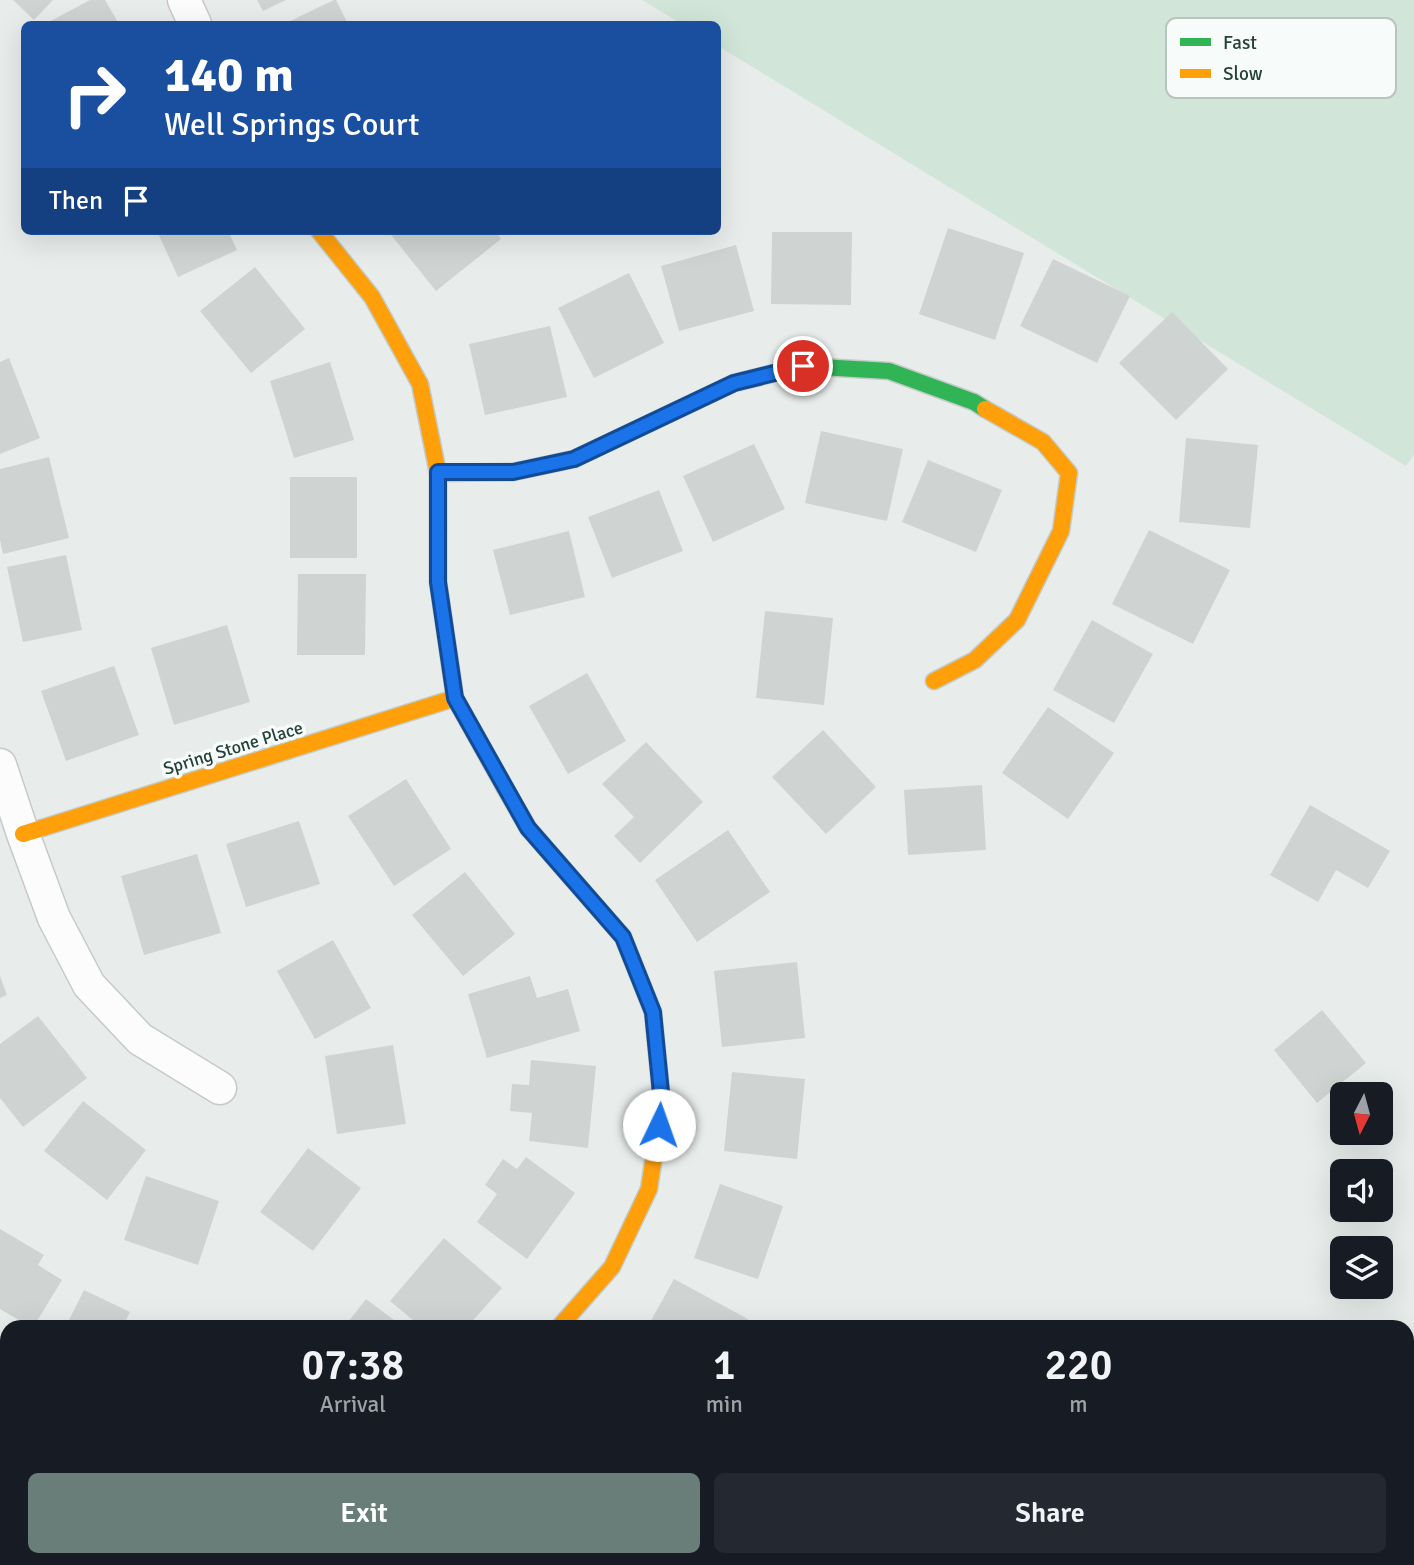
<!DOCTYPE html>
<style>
body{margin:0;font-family:Signika,sans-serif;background:#242831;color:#f1f3f6;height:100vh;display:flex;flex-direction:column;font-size:26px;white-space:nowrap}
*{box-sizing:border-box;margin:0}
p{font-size:23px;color:#9ea1a6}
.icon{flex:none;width:38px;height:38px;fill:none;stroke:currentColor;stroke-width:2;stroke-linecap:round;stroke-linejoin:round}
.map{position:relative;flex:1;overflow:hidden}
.sheet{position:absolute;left:0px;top:1320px;width:1414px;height:247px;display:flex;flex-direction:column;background:#171b24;border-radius:21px 21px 0 0;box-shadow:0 7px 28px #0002}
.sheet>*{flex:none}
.banner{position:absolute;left:21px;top:21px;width:700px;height:214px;border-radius:10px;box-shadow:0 7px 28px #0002;background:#1a4fa0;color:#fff;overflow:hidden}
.needle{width:46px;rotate:186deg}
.fabs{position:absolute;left:1330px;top:1082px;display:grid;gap:14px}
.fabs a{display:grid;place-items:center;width:63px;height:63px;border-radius:10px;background:#171b24;box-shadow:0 7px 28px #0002;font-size:35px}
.pin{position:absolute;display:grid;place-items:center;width:60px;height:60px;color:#fff;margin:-30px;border:4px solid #fff;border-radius:50%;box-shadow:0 2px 7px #0007}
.me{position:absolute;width:77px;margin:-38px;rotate:3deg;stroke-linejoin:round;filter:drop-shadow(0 0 5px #0008)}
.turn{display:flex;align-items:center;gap:24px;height:147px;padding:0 28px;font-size:32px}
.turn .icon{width:91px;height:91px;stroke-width:2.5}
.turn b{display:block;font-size:49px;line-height:60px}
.then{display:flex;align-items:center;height:66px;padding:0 28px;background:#0003;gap:14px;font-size:26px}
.eta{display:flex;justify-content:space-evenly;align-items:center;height:119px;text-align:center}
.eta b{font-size:42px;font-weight:600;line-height:49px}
.action{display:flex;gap:14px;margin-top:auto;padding:14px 28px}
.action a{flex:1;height:80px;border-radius:10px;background:#697e78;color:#fff;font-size:28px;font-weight:600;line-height:80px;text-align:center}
.action a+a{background:#242831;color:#f1f3f6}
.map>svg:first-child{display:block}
.green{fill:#d1e6d8}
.building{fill:#cfd4d2}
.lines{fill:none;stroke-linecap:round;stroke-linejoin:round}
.street-casing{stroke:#c5cac8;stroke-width:35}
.fast-casing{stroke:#c3cbc8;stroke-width:19}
.slow-casing{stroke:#c3cbc8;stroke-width:19}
.street{stroke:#fcfcfc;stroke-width:32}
.fast{stroke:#30b455;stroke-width:16}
.slow{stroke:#ff9f0a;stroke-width:16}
.route-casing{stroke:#114b97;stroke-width:18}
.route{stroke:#1a73e8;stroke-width:12}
.labels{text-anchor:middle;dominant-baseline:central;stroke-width:7;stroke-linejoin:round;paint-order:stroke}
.street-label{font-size:18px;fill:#24423a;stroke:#f7fbf9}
.key{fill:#f7fbf9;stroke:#b8c4c0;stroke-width:2}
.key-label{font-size:19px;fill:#24423a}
</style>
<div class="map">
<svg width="1414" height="1565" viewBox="0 0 1414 1565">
<rect width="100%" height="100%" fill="#e8edeb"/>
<!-- green -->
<path class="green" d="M642,0H1414V455L1406,466L718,46V24H682Z"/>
<!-- building -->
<path class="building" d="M13,0H53L34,20Z
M90,0H105L119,24H45Z
M257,0H286L263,11Z
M334,0H336L348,24H284Z
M948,228L1024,253L995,340L919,314Z
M157,231H228L237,250L178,277Z
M388,231H495L501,239L436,291Z
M772,232H852L851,305L771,304Z
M736,245L754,311L679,331L661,266Z
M1053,259L1130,296L1097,363L1020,326Z
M255,267L305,329L251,373L200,311Z
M629,273L664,343L594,378L558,308Z
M1172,312L1228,369L1176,420L1119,363Z
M550,326L567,397L485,415L469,344Z
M9,358L40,438L0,454V362Z
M330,362L354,440L294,458L270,381Z
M821,431L903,449L887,521L805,503Z
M1186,438L1258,445L1250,528L1179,522Z
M754,444L785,509L713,542L683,476Z
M49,457L69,538L3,554L0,540V469Z
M928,460L1002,490L976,552L902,522Z
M290,477H357V558H290Z
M659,490L683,551L612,578L588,517Z
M1149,530L1230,570L1193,644L1112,604Z
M569,531L585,597L510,615L493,550Z
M66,555L82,630L23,642L7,567Z
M298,574H366L365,655H297Z
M765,611L833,618L824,705L756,698Z
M1092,620L1153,654L1114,723L1053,690Z
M227,625L250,702L174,725L151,648Z
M114,666L139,735L66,761L41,691Z
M587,673L626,741L568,774L529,706Z
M1048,707L1114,753L1068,819L1002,773Z
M823,730L876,787L826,834L772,777Z
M646,742L703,802L640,863L614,836L634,817L602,784Z
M406,779L451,849L394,886L348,816Z
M982,785L986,850L908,855L904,790Z
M1310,805L1390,851L1368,888L1336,870L1318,902L1270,875Z
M299,821L320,884L246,907L226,844Z
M728,830L770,892L697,942L655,880Z
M197,854L221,933L144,955L121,876Z
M465,872L515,934L463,976L412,915Z
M333,940L371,1008L315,1039L277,971Z
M797,962L805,1038L722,1047L714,971Z
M0,976L7,995L0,998Z
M530,976L537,998L568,989L580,1031L487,1058L468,994Z
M1322,1010L1366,1063L1317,1103L1274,1050Z
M38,1016L87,1078L23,1127L0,1098V1044Z
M393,1045L406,1124L337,1134L325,1056Z
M531,1060L596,1066L588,1148L529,1141L532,1113L510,1111L512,1084L529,1085Z
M732,1072L805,1079L797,1159L724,1151Z
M83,1101L146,1150L107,1200L44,1151Z
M308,1148L361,1188L313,1251L260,1212Z
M526,1157L575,1193L527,1259L477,1222L497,1194L485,1185L503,1159L517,1169Z
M146,1176L219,1201L198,1265L124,1240Z
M720,1184L783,1206L758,1279L694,1258Z
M0,1229L44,1255L38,1265L62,1280L34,1326H29L0,1309Z
M444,1238L502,1288L468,1326H420L390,1301Z
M674,1279L748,1319L744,1326H648Z
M84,1290L130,1312L124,1324L129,1326H66Z
M366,1299L402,1326H345Z
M27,1559H119L116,1565H23Z
M463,1559H549L546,1565H461Z"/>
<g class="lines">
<!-- street casing -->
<g class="street-casing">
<path id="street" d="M184,0L195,24
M0,765L23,834L54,918L89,985L140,1039L220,1088
M0,1395L7,1400
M282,1559L300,1565
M392,1565L394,1559"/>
</g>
<!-- fast casing -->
<g class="fast-casing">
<path id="fast" d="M438,473L513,472L574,459L734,383L803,366L889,371L974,402L985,409
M438,528V582L455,698L505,788"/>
</g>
<!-- slow casing -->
<g class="slow-casing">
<path id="slow" d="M319,231L372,297L420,384L438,473V528
M934,681L975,660L1017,620L1061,531L1069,473L1043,442L985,409
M505,788L528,828L623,937L653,1012L662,1103L649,1189L612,1267L560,1326
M23,834L455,698"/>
</g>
<!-- street -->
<use href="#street" class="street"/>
<!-- fast -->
<use href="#fast" class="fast"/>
<!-- slow -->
<use href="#slow" class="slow"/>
</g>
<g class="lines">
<!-- route casing -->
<g class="route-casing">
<path id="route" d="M659,1125L662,1103L653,1012L623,937L528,828L455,698L438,582V472H513L574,459L734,383L803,366"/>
</g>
<!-- route -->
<use href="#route" class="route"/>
</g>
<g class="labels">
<!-- street labels -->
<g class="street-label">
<text transform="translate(233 748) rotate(-17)">Spring Stone Place</text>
</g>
</g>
<!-- legend -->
<rect x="1166" y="18" width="230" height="80" rx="10" class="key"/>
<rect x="1180" y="38" width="31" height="8" fill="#30b455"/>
<rect x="1180" y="69" width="31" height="9" fill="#ff9f0a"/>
<g class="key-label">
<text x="1223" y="49">Fast</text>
<text x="1223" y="80">Slow</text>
</g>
</svg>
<div class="fabs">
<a><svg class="needle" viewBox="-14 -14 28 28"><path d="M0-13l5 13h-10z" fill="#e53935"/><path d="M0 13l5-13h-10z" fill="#9ea1a6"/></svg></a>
<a><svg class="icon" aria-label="sound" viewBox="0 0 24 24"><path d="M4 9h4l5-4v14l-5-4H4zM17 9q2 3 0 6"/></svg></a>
<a><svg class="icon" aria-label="layers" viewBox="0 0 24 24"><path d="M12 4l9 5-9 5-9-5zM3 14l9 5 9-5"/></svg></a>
</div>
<div class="pin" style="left:803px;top:366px;background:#d93025"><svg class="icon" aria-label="arrive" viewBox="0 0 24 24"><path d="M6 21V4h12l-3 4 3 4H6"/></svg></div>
<svg class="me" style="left:659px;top:1125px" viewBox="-20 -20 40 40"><circle r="19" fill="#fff"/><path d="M0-13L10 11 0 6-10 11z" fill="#1a73e8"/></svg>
<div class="banner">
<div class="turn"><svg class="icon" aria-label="right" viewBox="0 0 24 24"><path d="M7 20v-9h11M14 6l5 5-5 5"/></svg><div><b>140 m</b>Well Springs Court</div></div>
<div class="then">Then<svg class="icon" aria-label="arrive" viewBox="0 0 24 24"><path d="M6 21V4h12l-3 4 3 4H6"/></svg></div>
</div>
<section class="sheet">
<div class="eta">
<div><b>07:38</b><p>Arrival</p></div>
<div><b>1</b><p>min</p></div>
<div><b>220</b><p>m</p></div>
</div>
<div class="action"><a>Exit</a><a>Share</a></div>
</section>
</div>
